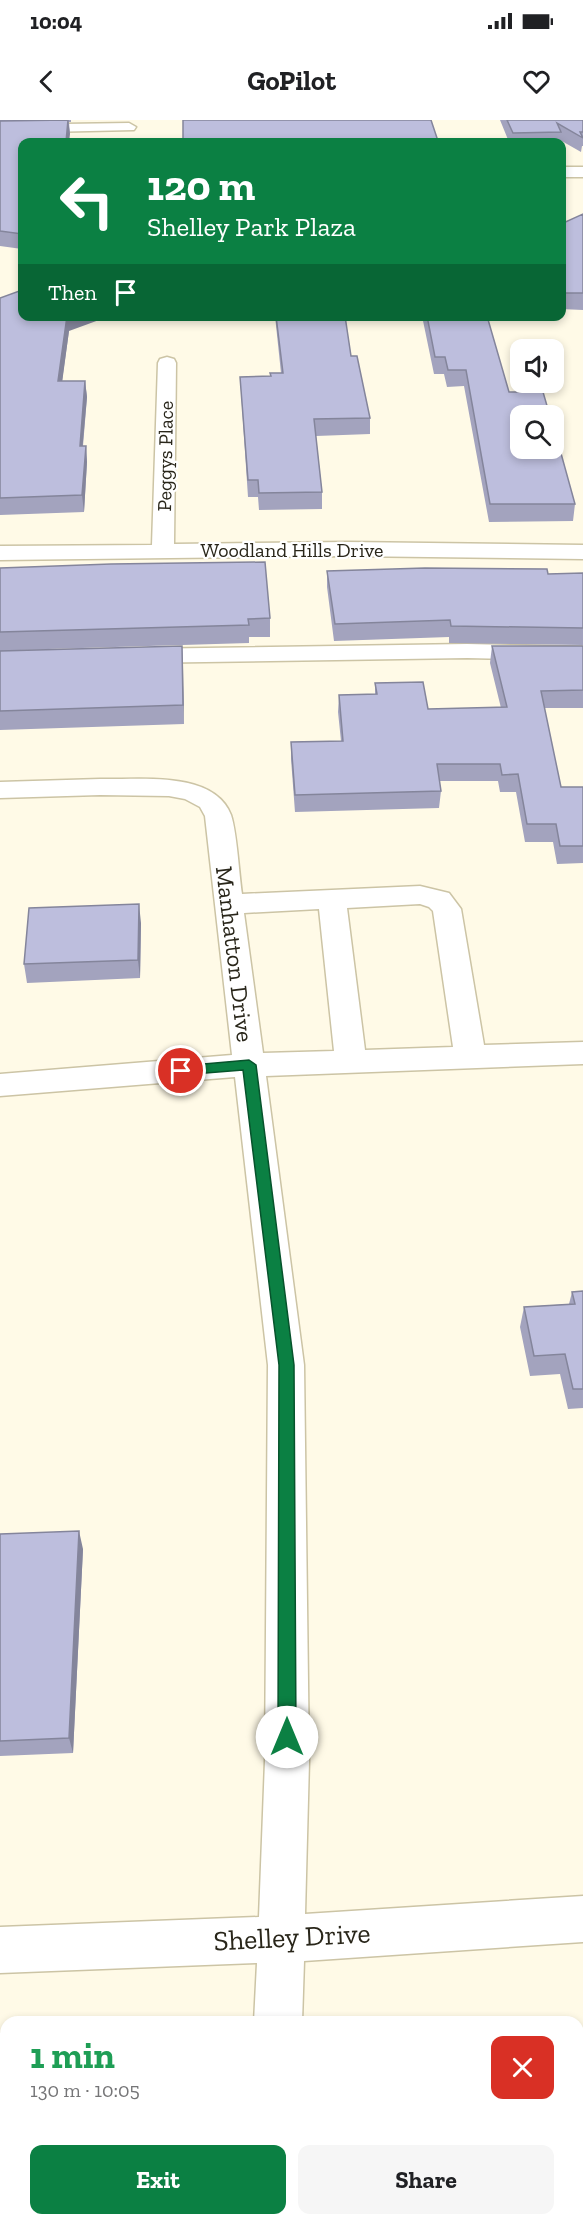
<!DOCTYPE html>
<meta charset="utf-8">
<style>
body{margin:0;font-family:"Zilla Slab",serif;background:#f6f6f6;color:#202124;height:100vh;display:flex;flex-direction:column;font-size:22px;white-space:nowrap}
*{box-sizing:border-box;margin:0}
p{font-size:20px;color:#757577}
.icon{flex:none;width:33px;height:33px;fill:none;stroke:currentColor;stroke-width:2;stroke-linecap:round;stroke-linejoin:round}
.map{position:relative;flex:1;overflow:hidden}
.drawer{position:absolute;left:0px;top:1896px;width:584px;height:210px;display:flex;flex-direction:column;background:#fff;border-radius:18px 18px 0 0;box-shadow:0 3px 9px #0003}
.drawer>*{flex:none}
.top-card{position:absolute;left:18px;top:18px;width:548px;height:183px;border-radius:12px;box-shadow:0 3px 9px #0003;background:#0b8043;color:#fff;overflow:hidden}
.fabs{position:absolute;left:510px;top:219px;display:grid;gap:12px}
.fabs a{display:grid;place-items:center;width:54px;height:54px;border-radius:12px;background:#fff;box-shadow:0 3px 9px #0003;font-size:30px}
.pin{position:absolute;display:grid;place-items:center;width:51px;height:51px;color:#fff;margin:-26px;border:3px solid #fff;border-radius:50%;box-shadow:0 2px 6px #0007}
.me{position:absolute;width:66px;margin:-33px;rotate:0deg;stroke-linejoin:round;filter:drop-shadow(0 0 4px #0008)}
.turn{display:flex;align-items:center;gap:21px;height:126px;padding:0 30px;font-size:27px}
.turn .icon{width:78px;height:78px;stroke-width:2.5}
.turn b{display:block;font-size:42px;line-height:51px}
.then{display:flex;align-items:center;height:57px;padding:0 30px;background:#0003;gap:12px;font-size:22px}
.round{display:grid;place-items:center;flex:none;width:63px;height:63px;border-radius:12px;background:#f6f6f6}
.headline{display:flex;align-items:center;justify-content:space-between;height:102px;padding:0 30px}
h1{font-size:36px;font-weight:700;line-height:45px;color:#1e9e55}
.cta{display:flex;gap:12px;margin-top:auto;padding:12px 30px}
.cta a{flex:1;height:69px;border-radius:12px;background:#0b8043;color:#fff;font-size:24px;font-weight:700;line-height:69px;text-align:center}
.cta a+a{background:#f6f6f6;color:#202124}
.status{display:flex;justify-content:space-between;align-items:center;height:42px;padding:0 30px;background:#fff;direction:ltr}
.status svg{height:16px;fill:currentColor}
header{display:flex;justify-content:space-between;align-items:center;height:78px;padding:0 30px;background:#fff;font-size:27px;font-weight:700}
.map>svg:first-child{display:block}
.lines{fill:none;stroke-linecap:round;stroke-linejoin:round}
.minor-casing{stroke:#ccc4a5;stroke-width:3}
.minor{fill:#fff;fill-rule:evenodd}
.wall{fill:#a3a3be}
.shaded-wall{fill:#84859b}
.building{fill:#bdbedd;stroke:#84859b;stroke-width:1.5}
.route{fill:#0b8043;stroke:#07532c;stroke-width:1.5}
.labels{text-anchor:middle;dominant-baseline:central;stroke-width:4.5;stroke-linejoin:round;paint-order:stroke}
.far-street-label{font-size:20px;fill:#29261a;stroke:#fff}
.street-label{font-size:24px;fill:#29261a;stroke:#fff}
.near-street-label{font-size:28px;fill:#29261a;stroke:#fff}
</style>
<div class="status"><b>10:04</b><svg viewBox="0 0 49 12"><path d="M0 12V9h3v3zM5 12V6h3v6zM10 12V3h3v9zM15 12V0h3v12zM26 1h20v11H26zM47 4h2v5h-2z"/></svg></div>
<header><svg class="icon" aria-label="back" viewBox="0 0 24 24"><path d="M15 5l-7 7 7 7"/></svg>GoPilot<svg class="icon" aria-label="heart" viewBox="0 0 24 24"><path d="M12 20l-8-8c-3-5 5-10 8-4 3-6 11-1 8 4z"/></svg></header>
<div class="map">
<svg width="583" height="2106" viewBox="0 0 583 2106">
<rect width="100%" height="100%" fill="#fffae7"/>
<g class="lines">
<!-- minor casing -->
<g class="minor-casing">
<path id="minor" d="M129,3L136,7L134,10L0,13V5Z
M561,47H583V57H561Z
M167,237L174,239L176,243L174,424L347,422L583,425V439L347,436L0,440V426L152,425L158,243L160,239Z
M467,524L583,527V541L467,538L137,543L129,541L125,536L129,531L137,529Z
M100,659C139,660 214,650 231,695C237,713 239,754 242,774L420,766L449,773L461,789L484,925L583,922V944L266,956L304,1245L309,1641L305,1794L583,1776V1822L304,1841L302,1902H254L257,1843L0,1853V1807L259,1797L265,1641L268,1245L235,957L0,976V954L232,935L205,696L200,687L185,679L169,676L100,675L0,678V662ZM420,784L429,787L433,791L453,927L365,930L347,788ZM319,789L334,931L263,933L244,793Z
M272,2100H324L325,2106H273Z"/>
</g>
<!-- minor -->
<use href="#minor" class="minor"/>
</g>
<!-- wall -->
<path class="wall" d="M0,0H71V2H69L70,14L22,22V129L0,126Z
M183,0L438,21V22H183Z
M500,0H583V26H582L581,32L560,20V22H509Z
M583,94V190L561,189V104Z
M0,178L69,211L62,261H85L87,277L83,326H86L87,342L84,392L0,395Z
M275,196H345L351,236L370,298V314L316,316L322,372V389L259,390L258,377H248L240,257L270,256L281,253Z
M422,196H487L509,272L575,384L573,401L489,402L464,266L447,267L444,254H434Z
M0,448L270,498V517H249V523L15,530L182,526L184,604L0,610Z
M327,451L548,454L583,453V525L449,523V517L334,521L327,467Z
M492,526H583V588H544L561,667H583V743L557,744L553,722H525L516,672H500L498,661H439L441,671L439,688L295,692L291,639V622L341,621L338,592L339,575L375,574V563L428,589L501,588L490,543Z
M141,803L140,858L27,863L24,844Z
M583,1171V1288L568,1289L560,1254L530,1256L520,1207L524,1187L569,1184L572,1172Z
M0,1414L83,1429L73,1633L0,1636Z
M389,2100H578L583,2106H390Z"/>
<!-- shaded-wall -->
<path class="shaded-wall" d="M68,0L70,14L69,22H66Z
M67,196H110L69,211L60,278L58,261Z
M85,261L87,277L81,343L80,326Z
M86,326L87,342L84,392L82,375Z
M182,526L183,545L184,604L183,585Z
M139,784L141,803L140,858L138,840Z
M79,1411L83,1429L73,1633L69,1618Z"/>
<!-- building -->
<path class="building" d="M68,0L66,22H22V114L0,111V1Z
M183,0H431L438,21L183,22Z
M507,0H583V12H580L583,18L557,3L561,12L513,13Z
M583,94V173H561V104Z
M22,170V196H67L58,261H85L80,326H86L82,375L0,378V178Z
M276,196H345L351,236H357L370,298L314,299L322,372L259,373L258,360H248L240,257L271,256L270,253H283Z
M427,196H487L509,272H543L550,296H520V328H554V308L575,384H490L466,250H448L445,237H435Z
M265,442L270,498L248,499L249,505L0,512V448L111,444Z
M425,448L547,449L548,454L583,453V508L451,506L450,500L335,504L327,451Z
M182,526L183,585L0,591V531Z
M492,526H583V570L541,571L561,667H583V726H560L556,704H527L518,654L502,655L500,644H437L441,671L295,675L291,622L343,621L339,575L377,574L375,563L423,562L428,589L507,587Z
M139,784L138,840L24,844L29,788Z
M583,1171V1269H573L565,1234L534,1236L524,1187L575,1184L572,1172Z
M79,1411L69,1618L0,1621V1414Z
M583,2080V2106H393L392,2100H578V2081Z
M57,2100H200V2106H57Z"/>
<!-- route -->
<path class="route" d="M249,940L256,945L294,1245L296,1617L294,1624L287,1626L281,1624L278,1617L279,1245L243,950L181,955L175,951L181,946Z"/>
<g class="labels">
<!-- far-street labels -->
<g class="far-street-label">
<text transform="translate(165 336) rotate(-89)">Peggys Place</text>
<text x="292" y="430">Woodland Hills Drive</text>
</g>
<!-- street labels -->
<g class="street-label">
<text transform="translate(235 834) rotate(83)">Manhatton Drive</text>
</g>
<!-- near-street labels -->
<g class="near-street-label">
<text transform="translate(292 1817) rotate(-3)">Shelley Drive</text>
</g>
</g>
</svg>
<div class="fabs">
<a><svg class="icon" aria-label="sound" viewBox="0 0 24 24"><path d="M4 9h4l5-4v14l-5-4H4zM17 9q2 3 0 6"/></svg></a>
<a><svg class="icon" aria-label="search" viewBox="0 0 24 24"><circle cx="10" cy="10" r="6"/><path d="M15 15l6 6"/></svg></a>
</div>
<div class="pin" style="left:181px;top:951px;background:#d93025"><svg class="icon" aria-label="arrive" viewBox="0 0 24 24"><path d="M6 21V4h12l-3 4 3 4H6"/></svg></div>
<svg class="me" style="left:287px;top:1617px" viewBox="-20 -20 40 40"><circle r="19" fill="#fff"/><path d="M0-13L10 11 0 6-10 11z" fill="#0b8043"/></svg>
<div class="top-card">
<div class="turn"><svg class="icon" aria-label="left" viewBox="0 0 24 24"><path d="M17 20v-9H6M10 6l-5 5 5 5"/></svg><div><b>120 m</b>Shelley Park Plaza</div></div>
<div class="then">Then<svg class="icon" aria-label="arrive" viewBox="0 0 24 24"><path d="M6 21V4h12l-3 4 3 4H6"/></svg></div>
</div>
<section class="drawer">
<div class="headline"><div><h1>1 min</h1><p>130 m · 10:05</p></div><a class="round" style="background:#d93025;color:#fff"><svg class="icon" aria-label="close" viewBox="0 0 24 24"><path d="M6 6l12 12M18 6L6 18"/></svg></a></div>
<div class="cta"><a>Exit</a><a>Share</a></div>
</section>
</div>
